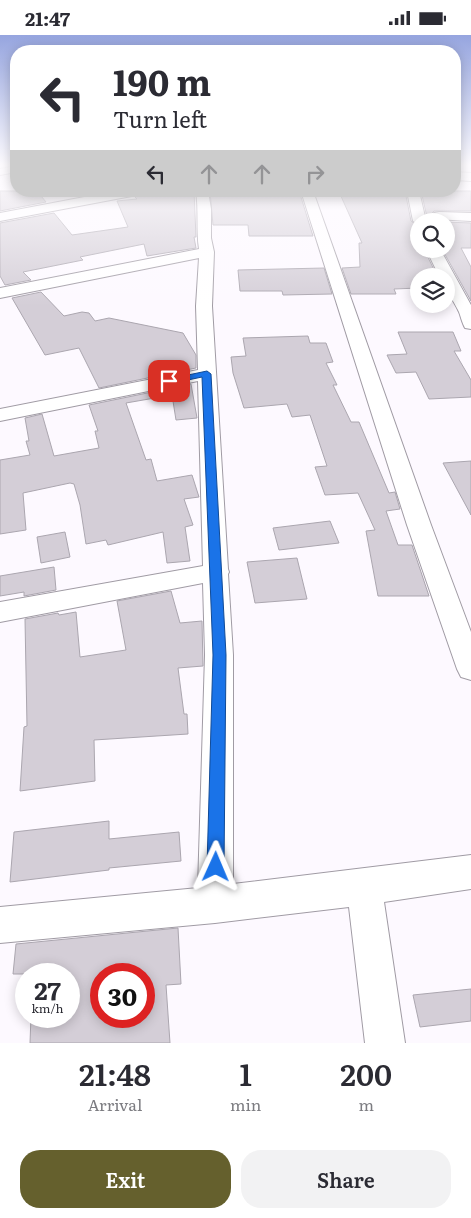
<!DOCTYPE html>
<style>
body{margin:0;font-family:Literata,serif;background:#f2f2f3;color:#2b2b33;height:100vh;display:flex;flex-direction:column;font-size:19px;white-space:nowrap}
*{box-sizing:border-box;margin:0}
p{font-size:16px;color:#7c7c81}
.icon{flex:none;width:28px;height:28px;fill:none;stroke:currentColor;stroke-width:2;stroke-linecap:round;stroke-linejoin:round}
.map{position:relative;height:1008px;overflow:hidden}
.panel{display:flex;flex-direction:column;background:#fff;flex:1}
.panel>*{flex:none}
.guide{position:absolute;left:10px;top:10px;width:451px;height:152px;border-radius:20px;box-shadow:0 2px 12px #0003;background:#fff;color:#2b2b33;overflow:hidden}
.fabs{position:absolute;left:410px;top:178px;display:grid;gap:10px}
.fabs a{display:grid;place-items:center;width:45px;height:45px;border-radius:50%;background:#fff;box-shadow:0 2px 12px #0003;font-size:25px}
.speed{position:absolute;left:15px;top:928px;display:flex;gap:10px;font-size:25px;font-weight:700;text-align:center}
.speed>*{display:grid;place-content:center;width:65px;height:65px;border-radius:50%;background:#fff;box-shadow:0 2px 12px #0003;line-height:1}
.speed small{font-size:12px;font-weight:400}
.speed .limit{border:8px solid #d22;background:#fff;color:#111}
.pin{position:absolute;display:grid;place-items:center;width:42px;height:42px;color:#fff;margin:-21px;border-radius:10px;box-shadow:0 2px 8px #0006}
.me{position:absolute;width:55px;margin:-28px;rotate:1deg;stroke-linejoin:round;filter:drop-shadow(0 0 4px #0008)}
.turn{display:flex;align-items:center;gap:18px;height:105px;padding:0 20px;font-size:22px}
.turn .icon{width:65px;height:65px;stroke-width:2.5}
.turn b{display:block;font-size:35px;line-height:42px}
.lanes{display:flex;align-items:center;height:48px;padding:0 20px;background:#0003;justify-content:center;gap:25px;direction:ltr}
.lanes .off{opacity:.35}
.eta{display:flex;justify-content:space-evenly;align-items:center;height:85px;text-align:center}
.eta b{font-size:30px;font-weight:600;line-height:35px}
.primary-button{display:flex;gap:10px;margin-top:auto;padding:10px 20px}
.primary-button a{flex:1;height:58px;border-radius:20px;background:#65602d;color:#fff;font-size:20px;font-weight:600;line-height:58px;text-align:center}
.primary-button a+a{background:#f2f2f3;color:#2b2b33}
.status{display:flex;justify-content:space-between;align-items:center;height:35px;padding:0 25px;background:#fff;direction:ltr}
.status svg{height:14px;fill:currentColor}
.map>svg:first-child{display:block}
.building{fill:#d4ced7;stroke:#aba6af;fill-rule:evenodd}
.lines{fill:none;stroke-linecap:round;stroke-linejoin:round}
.minor-casing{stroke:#a09ba4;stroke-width:2}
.minor{fill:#fff;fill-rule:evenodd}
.route{fill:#1a73e8;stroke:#114b97}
</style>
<div class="status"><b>21:47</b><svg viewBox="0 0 49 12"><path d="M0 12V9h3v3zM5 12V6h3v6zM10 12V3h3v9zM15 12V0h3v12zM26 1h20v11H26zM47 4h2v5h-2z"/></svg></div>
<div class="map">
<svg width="471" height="1008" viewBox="0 0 471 1008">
<rect width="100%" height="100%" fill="#fdf9ff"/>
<!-- building -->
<path class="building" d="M0,156H37L46,167L0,176Z
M157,156H194L196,202H194L196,213L147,221L144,209L80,222L83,225L23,237L31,245L5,250L0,241V188L54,178L72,200L128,192L117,166L137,164L135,162L143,158Z
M210,156H297L300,159L313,201H249L248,190H213Z
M349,156H405L411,186L419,192V214H424L437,241H419V253L394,254L396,259H351L342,233L360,232L359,208H362L340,159H351Z
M421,156H471V176H434L430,180L432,185L441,186H428Z
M446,187L471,188V213H461L471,232V266L442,214H446Z
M324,233L332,259L283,260L282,256H240L238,235Z
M41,257L64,281L82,277L89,278L95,286L109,283L183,298L196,320V333L99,353L79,313L45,320L12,263Z
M398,297H453L461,316H454L471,345V362L429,364L416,337L396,338L387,320L407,319Z
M308,301L310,308H326L333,327L326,328L337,350H333L351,387H359L389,458L395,457L400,474L386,476L398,510H412L429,561H378L366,496L375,495L358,458L325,460L315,432L327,431L310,380L292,382L287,369L244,373L233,338L231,322L246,321L243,303Z
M191,349L197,383L176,385L172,360L126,368L146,425L151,424L157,446L192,440L199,462L184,464L193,490L185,492L190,526L167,528L163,497L108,510L106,505L86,509L80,470L74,449L70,448L23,458L26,495L0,499V425L30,420L26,406H29L25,383L42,379L54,421L99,413L95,396H98L89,370Z
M471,426V480L443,428Z
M330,486L339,508L279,515L273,493Z
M65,497L70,522L41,528L37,502Z
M297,523L307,564L255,568L247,527Z
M54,532L56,555L24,561V557L0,561V541Z
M171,556L180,588L202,586L203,631L178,633L184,679H187L188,699L94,705L95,746L20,756L24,692L27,691L25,584L58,578L59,580L76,577L80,622L126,615L117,566Z
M109,786V804L179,797L181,826L109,833V835L10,847L14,797Z
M178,893L181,949L166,950L170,1008H30L31,981H69V939H13L16,909ZM101,939H144V981H101Z
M471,954V986L420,992L413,960Z"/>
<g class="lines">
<!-- minor casing -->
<g class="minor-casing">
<path id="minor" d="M16,131V137L0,140V134Z
M455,137L471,138V146L455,145Z
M116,156H143L137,160L0,186V178Z
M196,156H208L211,174V203L214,217L212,271L228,534L229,537L228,539L233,620V849L471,820V854L384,867L405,1008H365L349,872L215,888L0,908V872L198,853L205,620L203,548L0,587V567L203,531L198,346L0,386V374L198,335L196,271L199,223L0,263V253L199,214C196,195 199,176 196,156Z
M301,156H313L431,490L471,597V645L461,642L457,634L407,490Z
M407,156H419L426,186H419V190L413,186Z
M439,177L471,178V186L434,184L432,181L434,178Z
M426,214H440L471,270V294L465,293C462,288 461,282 459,277C452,262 446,259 446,241H439Z"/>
</g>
<!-- minor -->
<use href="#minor" class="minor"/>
</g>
<!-- sky -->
<linearGradient id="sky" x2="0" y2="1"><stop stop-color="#96a5df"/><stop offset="0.48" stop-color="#fefcff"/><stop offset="1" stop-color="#fefcff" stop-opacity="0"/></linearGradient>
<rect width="471" height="271" fill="url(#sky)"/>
<!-- route -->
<path class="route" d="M207,336L211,339L226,620L224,832L221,837L216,840L210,837L207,832L213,620L202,342L169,349L165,346L169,344Z"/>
</svg>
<div class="fabs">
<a><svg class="icon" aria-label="search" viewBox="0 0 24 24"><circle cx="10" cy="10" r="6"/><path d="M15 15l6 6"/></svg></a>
<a><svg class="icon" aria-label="layers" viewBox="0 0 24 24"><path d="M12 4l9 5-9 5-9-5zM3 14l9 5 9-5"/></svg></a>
</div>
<div class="speed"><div>27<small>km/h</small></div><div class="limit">30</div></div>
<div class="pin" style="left:169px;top:346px;background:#d93025"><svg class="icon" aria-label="arrive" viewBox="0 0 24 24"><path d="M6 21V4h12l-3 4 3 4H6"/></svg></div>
<svg class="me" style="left:216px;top:832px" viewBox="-20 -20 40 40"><path d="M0-17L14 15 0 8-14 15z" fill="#1a73e8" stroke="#fff" stroke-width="4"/></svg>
<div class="guide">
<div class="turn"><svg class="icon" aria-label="left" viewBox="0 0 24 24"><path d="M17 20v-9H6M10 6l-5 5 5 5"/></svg><div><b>190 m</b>Turn left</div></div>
<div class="lanes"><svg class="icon" aria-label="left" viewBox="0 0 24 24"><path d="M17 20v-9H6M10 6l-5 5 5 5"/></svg><svg class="icon off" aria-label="ahead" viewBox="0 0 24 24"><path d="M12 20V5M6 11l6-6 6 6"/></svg><svg class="icon off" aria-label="ahead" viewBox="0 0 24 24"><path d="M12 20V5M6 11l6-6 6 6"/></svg><svg class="icon off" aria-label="right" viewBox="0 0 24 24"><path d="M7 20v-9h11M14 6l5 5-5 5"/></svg></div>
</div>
</div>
<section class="panel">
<div class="eta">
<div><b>21:48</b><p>Arrival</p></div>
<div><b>1</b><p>min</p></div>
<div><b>200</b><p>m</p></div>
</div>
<div class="primary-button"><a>Exit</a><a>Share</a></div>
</section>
